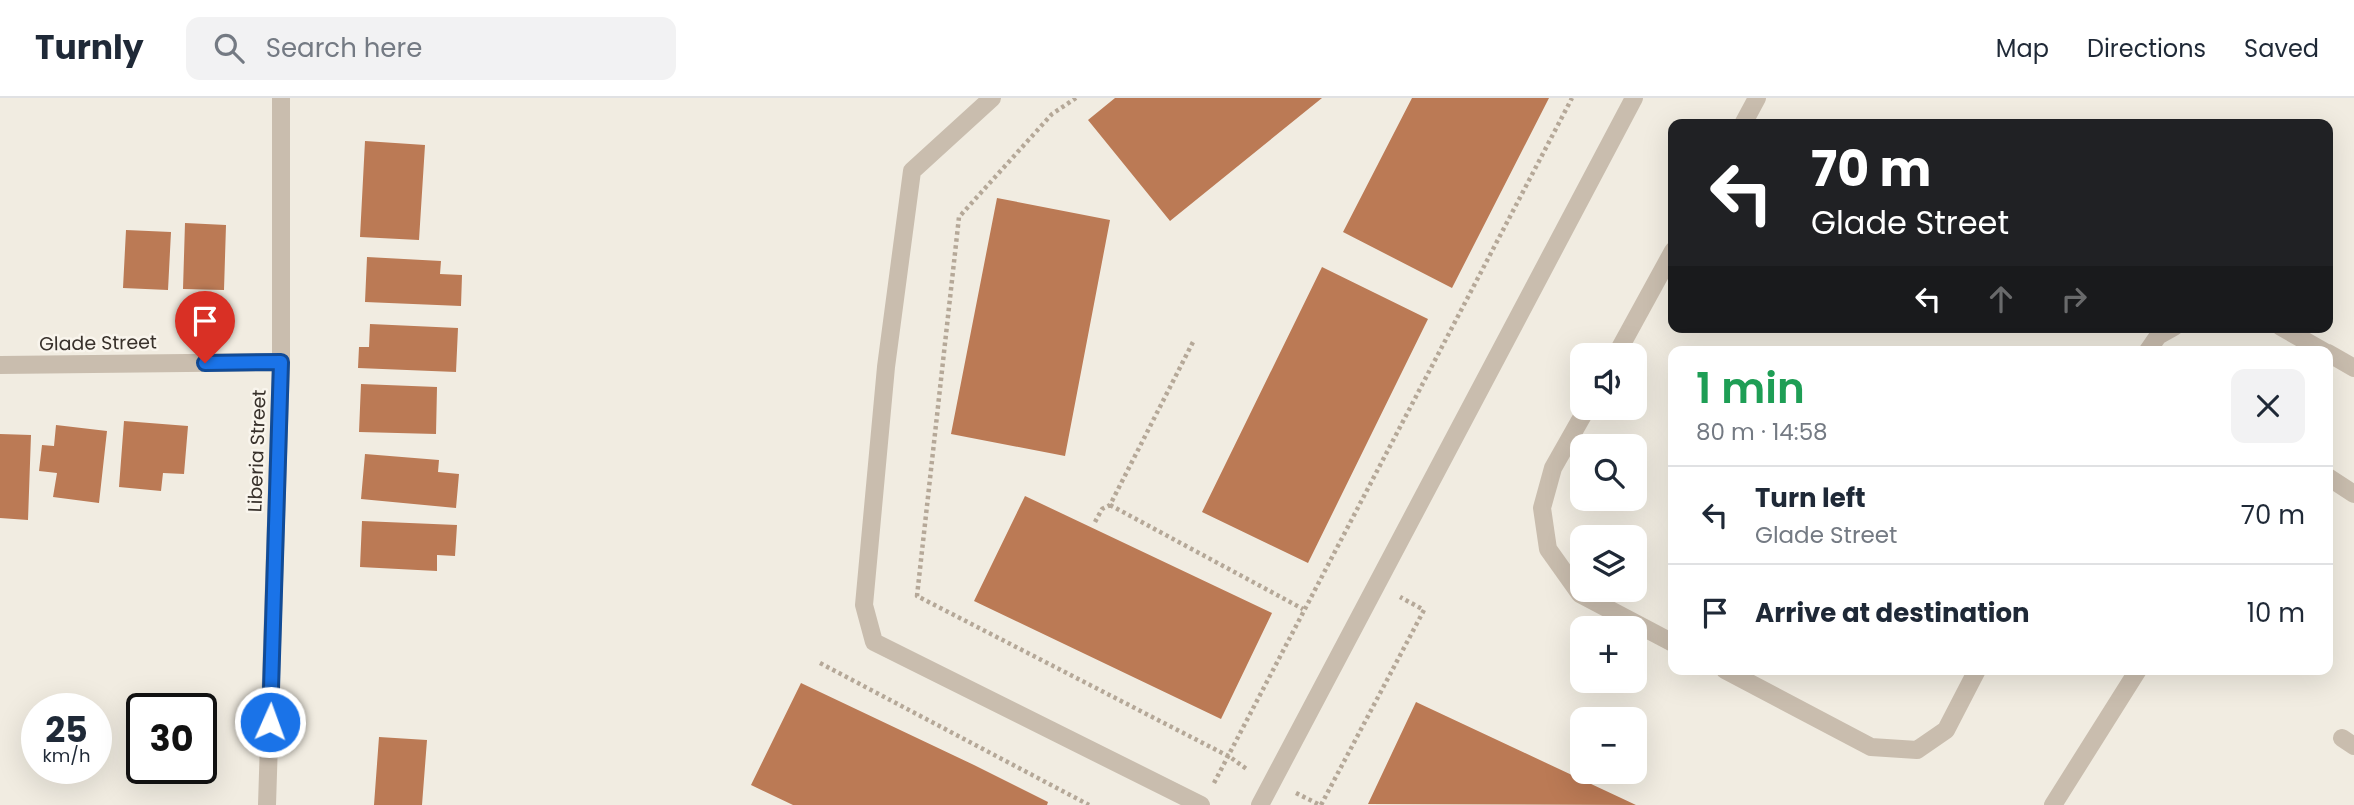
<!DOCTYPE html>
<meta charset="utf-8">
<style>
body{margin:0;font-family:Poppins,sans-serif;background:#f2f2f3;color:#1f2937;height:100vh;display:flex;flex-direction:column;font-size:26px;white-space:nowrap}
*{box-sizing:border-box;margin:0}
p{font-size:23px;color:#747a83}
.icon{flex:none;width:38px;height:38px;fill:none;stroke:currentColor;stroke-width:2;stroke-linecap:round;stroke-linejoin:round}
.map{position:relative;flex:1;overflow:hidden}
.sheet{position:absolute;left:1668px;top:248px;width:665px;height:329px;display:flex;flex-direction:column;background:#fff;border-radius:14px;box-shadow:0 7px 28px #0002}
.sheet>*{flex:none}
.guide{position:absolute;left:1668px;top:21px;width:665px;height:214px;border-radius:14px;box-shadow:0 7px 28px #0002;background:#202124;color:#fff;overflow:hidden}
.tools{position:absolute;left:1570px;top:245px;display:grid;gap:14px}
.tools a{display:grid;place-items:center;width:77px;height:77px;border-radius:14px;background:#fff;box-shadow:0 7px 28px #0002;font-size:35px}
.speed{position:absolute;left:21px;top:595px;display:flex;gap:14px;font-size:35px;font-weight:700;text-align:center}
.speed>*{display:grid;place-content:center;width:91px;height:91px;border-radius:50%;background:#fff;box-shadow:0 7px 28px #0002;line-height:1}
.speed small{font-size:18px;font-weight:400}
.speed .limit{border:4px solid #111;border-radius:10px;background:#fff;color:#111}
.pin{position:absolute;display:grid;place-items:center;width:60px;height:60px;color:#fff;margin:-72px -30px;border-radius:50% 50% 50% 0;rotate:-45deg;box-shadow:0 0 7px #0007}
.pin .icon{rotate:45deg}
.me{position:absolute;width:77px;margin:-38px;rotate:2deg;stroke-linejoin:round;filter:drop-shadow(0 0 5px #0008)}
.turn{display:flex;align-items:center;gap:24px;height:147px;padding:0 28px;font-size:32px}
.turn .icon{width:91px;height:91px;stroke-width:2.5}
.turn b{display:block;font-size:49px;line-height:60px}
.lanes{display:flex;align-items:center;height:66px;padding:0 28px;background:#0003;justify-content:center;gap:35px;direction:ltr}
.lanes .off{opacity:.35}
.round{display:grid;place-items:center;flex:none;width:74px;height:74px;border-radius:14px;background:#f2f2f3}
.overview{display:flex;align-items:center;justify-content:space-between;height:119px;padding:0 28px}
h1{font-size:42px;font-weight:600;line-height:52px;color:#1e9e55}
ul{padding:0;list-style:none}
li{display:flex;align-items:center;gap:21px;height:98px;padding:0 28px;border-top:2px solid #e0e1e3}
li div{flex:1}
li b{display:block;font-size:26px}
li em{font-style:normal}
header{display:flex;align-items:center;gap:42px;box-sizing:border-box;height:98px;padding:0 35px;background:#fff;border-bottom:2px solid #e0e1e3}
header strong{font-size:33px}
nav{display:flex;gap:38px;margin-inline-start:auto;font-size:24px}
.search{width:490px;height:63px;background:#f2f2f3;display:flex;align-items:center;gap:18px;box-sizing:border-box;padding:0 24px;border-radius:14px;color:#747a83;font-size:26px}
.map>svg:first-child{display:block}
.building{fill:#bb7a55}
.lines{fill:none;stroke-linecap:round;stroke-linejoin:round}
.path{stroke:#b5a898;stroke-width:4.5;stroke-dasharray:3.5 3.5;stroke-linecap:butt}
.service{stroke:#c9bdae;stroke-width:18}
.minor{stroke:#c9bdae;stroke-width:18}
.route-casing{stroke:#114b97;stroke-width:18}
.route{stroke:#1a73e8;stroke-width:12}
.labels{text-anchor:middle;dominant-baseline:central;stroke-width:5;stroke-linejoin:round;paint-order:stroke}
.street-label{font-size:19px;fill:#38312b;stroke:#f9f5ed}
</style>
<header>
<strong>Turnly</strong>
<div class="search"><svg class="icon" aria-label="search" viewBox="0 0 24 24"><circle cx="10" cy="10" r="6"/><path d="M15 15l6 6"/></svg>Search here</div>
<nav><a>Map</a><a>Directions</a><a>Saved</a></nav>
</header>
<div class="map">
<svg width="2354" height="707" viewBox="0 0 2354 707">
<rect width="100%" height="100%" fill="#f1ece1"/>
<!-- building -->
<path class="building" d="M1115,0H1322L1170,123L1088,22Z
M1412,0H1549L1452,190L1343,134Z
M365,43L425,47L419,142L360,139Z
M997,100L1110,122L1065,358L951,336Z
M185,125L226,127L224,192L183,191Z
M126,132L171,134L168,192L123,190Z
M367,159L441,163L440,176L462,177L461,208L365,204Z
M1322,169L1428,221L1308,465L1202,414Z
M370,226L458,230L456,274L358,270L359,249H369Z
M361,286L437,289L436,336L359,334Z
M124,323L188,328L184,376L163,375L161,393L119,389Z
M56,327L107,333L99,405L53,399L57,375L39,373L42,347L54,348Z
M0,336L31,337L28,422L0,420Z
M365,356L439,362L438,374L459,376L456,410L361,401Z
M1025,398L1272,515L1221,621L974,503Z
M362,423L457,427L455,458L437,457V473L360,469Z
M801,585L974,667L1048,704L1047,707H793L751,687Z
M1416,604L1636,707L1368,706Z
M379,639L427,642L422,707H374Z"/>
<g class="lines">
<!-- path -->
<path class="path" d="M1076,0L1052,16L959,119L917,498L1230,659L1248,672
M1110,407L1303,511
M1095,424L1102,411L1110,407L1193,244
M820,565L1089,707
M1214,685L1572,0
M1296,695L1320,707
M1321,707L1424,512L1400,499"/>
<!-- service -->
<path class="service" d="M992,0L912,73L886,269L864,507L874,544L1201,707
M1743,26L1757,0
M2281,229L2325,254
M2147,254L2158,238L2174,229
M2328,255L2354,270
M1616,257L1673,153
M1587,310L1553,370L1542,410L1548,451L1580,496L1673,545
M2328,379L2354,396
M1725,572L1871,649L1917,652L1946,632L1977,572
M2342,640L2354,648
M1260,707L1634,0
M2053,707L2138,572"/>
<!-- minor -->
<path class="minor" d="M0,267L281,264
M267,707L281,264V0"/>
</g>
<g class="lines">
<!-- route casing -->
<g class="route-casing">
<path id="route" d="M205,265L281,264L270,624"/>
</g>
<!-- route -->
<use href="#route" class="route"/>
</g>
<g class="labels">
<!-- street labels -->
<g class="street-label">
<text transform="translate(98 245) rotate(-1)">Glade Street</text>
<text transform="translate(257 353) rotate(-88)">Liberia Street</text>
</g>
</g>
</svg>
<div class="tools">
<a><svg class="icon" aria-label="sound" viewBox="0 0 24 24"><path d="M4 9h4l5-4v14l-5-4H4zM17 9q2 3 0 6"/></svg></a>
<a><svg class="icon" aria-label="search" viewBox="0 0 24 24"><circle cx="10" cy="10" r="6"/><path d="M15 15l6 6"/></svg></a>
<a><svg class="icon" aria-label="layers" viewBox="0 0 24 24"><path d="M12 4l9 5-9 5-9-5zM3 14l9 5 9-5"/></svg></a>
<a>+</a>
<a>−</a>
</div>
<div class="speed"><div>25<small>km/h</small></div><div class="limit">30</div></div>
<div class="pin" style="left:205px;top:265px;background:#d93025"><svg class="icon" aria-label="arrive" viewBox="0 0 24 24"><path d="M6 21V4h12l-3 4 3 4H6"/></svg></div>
<svg class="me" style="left:270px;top:624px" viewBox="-20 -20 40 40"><circle r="17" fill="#1a73e8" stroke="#fff" stroke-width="3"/><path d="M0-11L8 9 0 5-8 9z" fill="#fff"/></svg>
<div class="guide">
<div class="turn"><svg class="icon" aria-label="left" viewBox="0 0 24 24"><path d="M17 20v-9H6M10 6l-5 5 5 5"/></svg><div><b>70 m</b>Glade Street</div></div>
<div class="lanes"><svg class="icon" aria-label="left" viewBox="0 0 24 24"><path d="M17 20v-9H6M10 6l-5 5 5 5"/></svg><svg class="icon off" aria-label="ahead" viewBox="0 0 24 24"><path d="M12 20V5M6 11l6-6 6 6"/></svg><svg class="icon off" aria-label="right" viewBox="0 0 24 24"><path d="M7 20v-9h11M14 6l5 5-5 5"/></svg></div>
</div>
<section class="sheet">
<div class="overview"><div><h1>1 min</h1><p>80 m · 14:58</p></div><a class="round"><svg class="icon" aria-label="close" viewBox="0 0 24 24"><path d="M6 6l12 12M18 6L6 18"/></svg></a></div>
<ul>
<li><svg class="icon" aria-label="left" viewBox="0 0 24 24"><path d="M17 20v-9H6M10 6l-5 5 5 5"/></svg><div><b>Turn left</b><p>Glade Street</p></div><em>70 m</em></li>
<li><svg class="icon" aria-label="arrive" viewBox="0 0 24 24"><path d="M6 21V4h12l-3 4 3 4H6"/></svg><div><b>Arrive at destination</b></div><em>10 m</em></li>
</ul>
</section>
</div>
